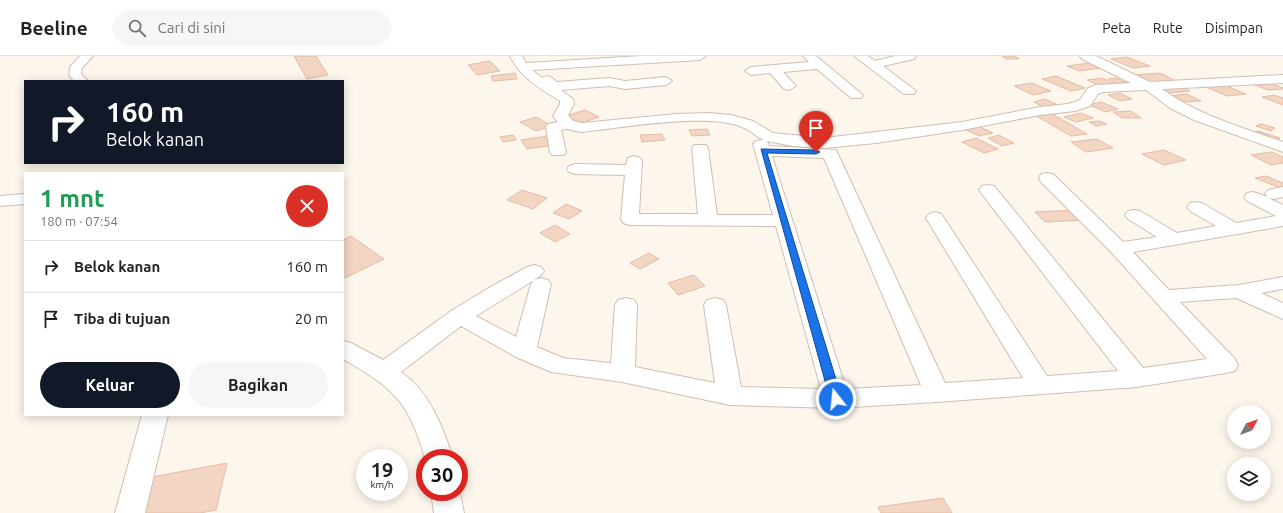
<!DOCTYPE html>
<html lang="id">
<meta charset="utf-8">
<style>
body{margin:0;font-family:Ubuntu,sans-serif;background:#f6f6f6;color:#222;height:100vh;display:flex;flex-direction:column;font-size:15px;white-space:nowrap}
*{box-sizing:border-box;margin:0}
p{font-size:13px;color:#767676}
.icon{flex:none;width:22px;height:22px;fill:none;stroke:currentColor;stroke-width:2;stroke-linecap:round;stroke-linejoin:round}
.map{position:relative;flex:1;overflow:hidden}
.details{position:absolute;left:24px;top:116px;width:320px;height:244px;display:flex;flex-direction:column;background:#fff;border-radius:0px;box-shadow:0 2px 10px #0003}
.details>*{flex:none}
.hud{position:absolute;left:24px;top:24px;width:320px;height:84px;border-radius:0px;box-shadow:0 2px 10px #0003;background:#111827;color:#fff;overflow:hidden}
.needle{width:26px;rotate:49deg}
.fabs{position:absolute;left:1227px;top:349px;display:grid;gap:8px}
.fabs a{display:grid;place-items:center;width:44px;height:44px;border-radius:50%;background:#fff;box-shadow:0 2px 10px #0003;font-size:20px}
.speed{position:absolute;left:356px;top:393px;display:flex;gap:8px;font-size:20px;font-weight:700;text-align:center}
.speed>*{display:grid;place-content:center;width:52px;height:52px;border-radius:50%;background:#fff;box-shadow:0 2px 10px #0003;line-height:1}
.speed small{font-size:10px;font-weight:400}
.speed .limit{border:6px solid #d22;background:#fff;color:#111}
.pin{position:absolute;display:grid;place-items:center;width:34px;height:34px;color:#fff;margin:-41px -17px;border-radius:50% 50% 50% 0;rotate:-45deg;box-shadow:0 0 4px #0007}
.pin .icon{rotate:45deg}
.me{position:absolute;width:44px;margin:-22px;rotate:344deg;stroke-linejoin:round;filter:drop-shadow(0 0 3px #0008)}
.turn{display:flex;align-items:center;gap:14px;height:84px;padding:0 16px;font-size:18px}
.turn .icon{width:52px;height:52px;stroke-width:2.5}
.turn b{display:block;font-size:28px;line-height:34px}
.round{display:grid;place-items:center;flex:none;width:42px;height:42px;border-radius:21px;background:#f6f6f6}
.overview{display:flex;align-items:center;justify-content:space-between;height:68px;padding:0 16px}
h1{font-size:24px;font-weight:700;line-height:30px;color:#1e9e55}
.primary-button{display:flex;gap:8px;margin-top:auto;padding:8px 16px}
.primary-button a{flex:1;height:46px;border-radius:24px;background:#111827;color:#fff;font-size:16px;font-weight:700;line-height:46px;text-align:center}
.primary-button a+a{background:#f6f6f6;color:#222}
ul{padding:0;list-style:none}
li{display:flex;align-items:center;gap:12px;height:52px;padding:0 16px;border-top:1px solid #e0e0e0}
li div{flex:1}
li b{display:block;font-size:15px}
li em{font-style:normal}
header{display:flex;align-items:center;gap:24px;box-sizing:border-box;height:56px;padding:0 20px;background:#fff;border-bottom:1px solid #e0e0e0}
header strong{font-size:19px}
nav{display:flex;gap:22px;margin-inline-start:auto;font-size:14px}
.search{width:280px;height:36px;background:#f6f6f6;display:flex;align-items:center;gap:10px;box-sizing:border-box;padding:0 14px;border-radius:22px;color:#767676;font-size:15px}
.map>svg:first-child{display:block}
.building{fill:#f3d5c3;stroke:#e6bba3}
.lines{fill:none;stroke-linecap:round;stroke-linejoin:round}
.minor-casing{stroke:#d1beb0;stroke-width:2}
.minor{fill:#fff;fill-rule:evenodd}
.route{fill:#1a73e8;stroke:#114b97}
</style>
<header>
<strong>Beeline</strong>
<div class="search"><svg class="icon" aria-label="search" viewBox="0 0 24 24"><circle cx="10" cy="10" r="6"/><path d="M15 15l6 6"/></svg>Cari di sini</div>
<nav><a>Peta</a><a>Rute</a><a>Disimpan</a></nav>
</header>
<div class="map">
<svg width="1283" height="457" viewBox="0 0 1283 457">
<rect width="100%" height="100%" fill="#fdf6ec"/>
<!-- building -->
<path class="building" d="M294,0H316L328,19L307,23Z
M1002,0H1015L1019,3H1006Z
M1127,1L1150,10L1133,12L1111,3Z
M490,5L500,15L477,19L468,9Z
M1097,6L1109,11L1079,15L1067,10Z
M515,17L517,23L493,25L491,20Z
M1160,17L1178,26L1151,28L1133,19Z
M1056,20L1085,32L1071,35L1042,23Z
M1102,22L1119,30L1104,32L1087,24Z
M1116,22L1129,28L1121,29L1108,23Z
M1262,24L1283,32V33L1268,34L1247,26Z
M1217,26L1246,38L1227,40L1199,28Z
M1032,27L1051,35L1033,39L1014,30Z
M1179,30L1190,35L1169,37L1158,32Z
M1120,37L1132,43L1120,45L1108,39Z
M1187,38L1201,45L1183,46L1170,40Z
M1274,39L1283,42V49L1262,41Z
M1045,43L1056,48L1044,51L1034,46Z
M1101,46L1118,53L1106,56L1089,49Z
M585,54L599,61L581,67L566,60Z
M1131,55L1141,62H1122L1113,56Z
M1049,56L1087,78L1071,80L1033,58Z
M1081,57L1093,62L1076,66L1064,61Z
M536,61L552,70L536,75L520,66Z
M1099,65L1107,68L1096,70L1089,66Z
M1261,68L1275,72L1271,75L1256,70Z
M978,70L993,77L979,80L964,73Z
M707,73L710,79L692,80L689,74Z
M1258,75L1280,82L1272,85L1250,78Z
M662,78L665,84L642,86L640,79Z
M513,79L516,84L503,86L500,81Z
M999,79L1014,87L1002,90L988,82Z
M547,80L553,89L527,93L521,84Z
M976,82L998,93L984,97L962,86Z
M1097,83L1113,92L1086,96L1071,86Z
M1164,94L1186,104L1164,109L1142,98Z
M1272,96L1283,101V107L1271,109L1251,99Z
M1266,120L1283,127V133L1255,122Z
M522,134L547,142L533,153L507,144Z
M566,148L582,155L569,163L553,157Z
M1076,154L1088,164L1045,166L1035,156Z
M555,169L570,178L555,186L540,177Z
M351,180L384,203L343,223V184Z
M649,197L659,203L640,213L630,207Z
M694,219L705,230L678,239L668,227Z
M227,407L216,454L200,457H139L152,421Z
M943,442L952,457H881L878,451Z"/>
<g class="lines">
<!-- minor casing -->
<g class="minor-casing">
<path id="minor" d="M80,0H93L82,12L81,18L88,25H74L69,19L70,11Z
M510,0H522L526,7L641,0H706L700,4L532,14L542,22C548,18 552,22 557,26L609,22L625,25L666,21L672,25L666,29L625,33L609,30L561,34L573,43L574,48L568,59L573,65L582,67L676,58L709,57L731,59L753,65L773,77L824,82L962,66L1040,51L1068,48L1080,44L1088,32L1096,29L1131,27L1082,3L1080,0H1096L1150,26L1283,19V27L1162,33C1198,59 1241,71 1283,86V96L1194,64L1170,52L1146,34L1103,36L1098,38L1090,50L1075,55L1040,59L962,74L876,87L824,92L793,90L767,85L769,90L836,94L945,327L1023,322L926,162L929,158L935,156L941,158L944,162L1047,320L1118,315L982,138L979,134L982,130L988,129L994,130L1143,312L1207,303L1112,197L1041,126L1039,122L1041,118L1047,117L1053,118L1123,186L1157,181L1128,163L1125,159L1128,155L1134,154L1140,155L1177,177L1216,170L1190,155L1187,151L1190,147L1196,146L1202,147L1236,167L1276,160L1247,145L1244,141L1247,137L1253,136L1268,141L1265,138L1268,134L1283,131V141L1274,143L1268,142L1283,149V170L1133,196L1169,234L1239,229L1283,221V233L1261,237L1283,247V263L1236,242L1180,246L1235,303L1238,309L1235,315L1226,317L1137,331L937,346L836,352L730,349L622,326L551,316L516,301L461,270L401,316C429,335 443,371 453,402H425C408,344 394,333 343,303V285L351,287L383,304L451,255L487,233L527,211L534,209L541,211L544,215L541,219L534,224L541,222L548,224L551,228L537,291L563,302L611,307L615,249L618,244L626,242L634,244L637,249L635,311L715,327L704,249L707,244L715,242L723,244L726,249L741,331L821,333L776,170L630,169L623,167L621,163L625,119L575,118L569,116L567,113L569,110L575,108L626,109L628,102L634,100L640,102L642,105L639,158H698L692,92L694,89H706L708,92L717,159H773L753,88L756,85L763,84C756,80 750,74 742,71C708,56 620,72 581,76L567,73L561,74L566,96L564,99H552L550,96L546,71L548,68L558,66L553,60L560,48V45C538,31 522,23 510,0ZM772,100L824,102L921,329L846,333ZM534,224L531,228L516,281L476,260Z
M803,0H816L863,39L861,42H851L817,13L783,16L796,30L789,34L784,33L770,17L751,19L745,15L751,11L809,6Z
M854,0H868L875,5L895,0H916L914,3L883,10L916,35L914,38H904Z
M25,138V148L0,150V140Z
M142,359H168L145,457H115Z
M459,433L464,457H434L431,436H459Z"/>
</g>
<!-- minor -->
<use href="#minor" class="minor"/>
</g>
<!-- route -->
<path class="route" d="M761,93L816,94L820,96L816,98L767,97L842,343L840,346H832L830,343Z"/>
</svg>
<div class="fabs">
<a><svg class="needle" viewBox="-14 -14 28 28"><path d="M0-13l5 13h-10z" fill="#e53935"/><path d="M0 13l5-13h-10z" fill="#767676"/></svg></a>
<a><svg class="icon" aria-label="layers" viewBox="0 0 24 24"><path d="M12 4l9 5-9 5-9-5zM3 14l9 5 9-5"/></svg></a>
</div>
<div class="speed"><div>19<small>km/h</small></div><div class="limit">30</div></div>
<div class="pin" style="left:816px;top:96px;background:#d93025"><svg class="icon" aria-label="arrive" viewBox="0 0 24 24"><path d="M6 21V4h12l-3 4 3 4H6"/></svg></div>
<svg class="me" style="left:836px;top:343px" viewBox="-20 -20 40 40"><circle r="17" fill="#1a73e8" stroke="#fff" stroke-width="3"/><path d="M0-11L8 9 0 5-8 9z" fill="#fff"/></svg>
<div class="hud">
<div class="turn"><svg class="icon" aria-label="right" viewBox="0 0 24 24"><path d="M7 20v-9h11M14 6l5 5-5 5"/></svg><div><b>160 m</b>Belok kanan</div></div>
</div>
<section class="details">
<div class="overview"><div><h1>1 mnt</h1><p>180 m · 07:54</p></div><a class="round" style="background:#d93025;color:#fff"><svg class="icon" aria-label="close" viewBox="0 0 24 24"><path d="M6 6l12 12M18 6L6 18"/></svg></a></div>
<ul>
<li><svg class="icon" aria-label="right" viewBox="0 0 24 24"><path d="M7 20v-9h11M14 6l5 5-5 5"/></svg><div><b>Belok kanan</b></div><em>160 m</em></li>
<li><svg class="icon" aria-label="arrive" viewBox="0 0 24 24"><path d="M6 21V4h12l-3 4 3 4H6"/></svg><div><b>Tiba di tujuan</b></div><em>20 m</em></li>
</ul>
<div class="primary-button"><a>Keluar</a><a>Bagikan</a></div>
</section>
</div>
